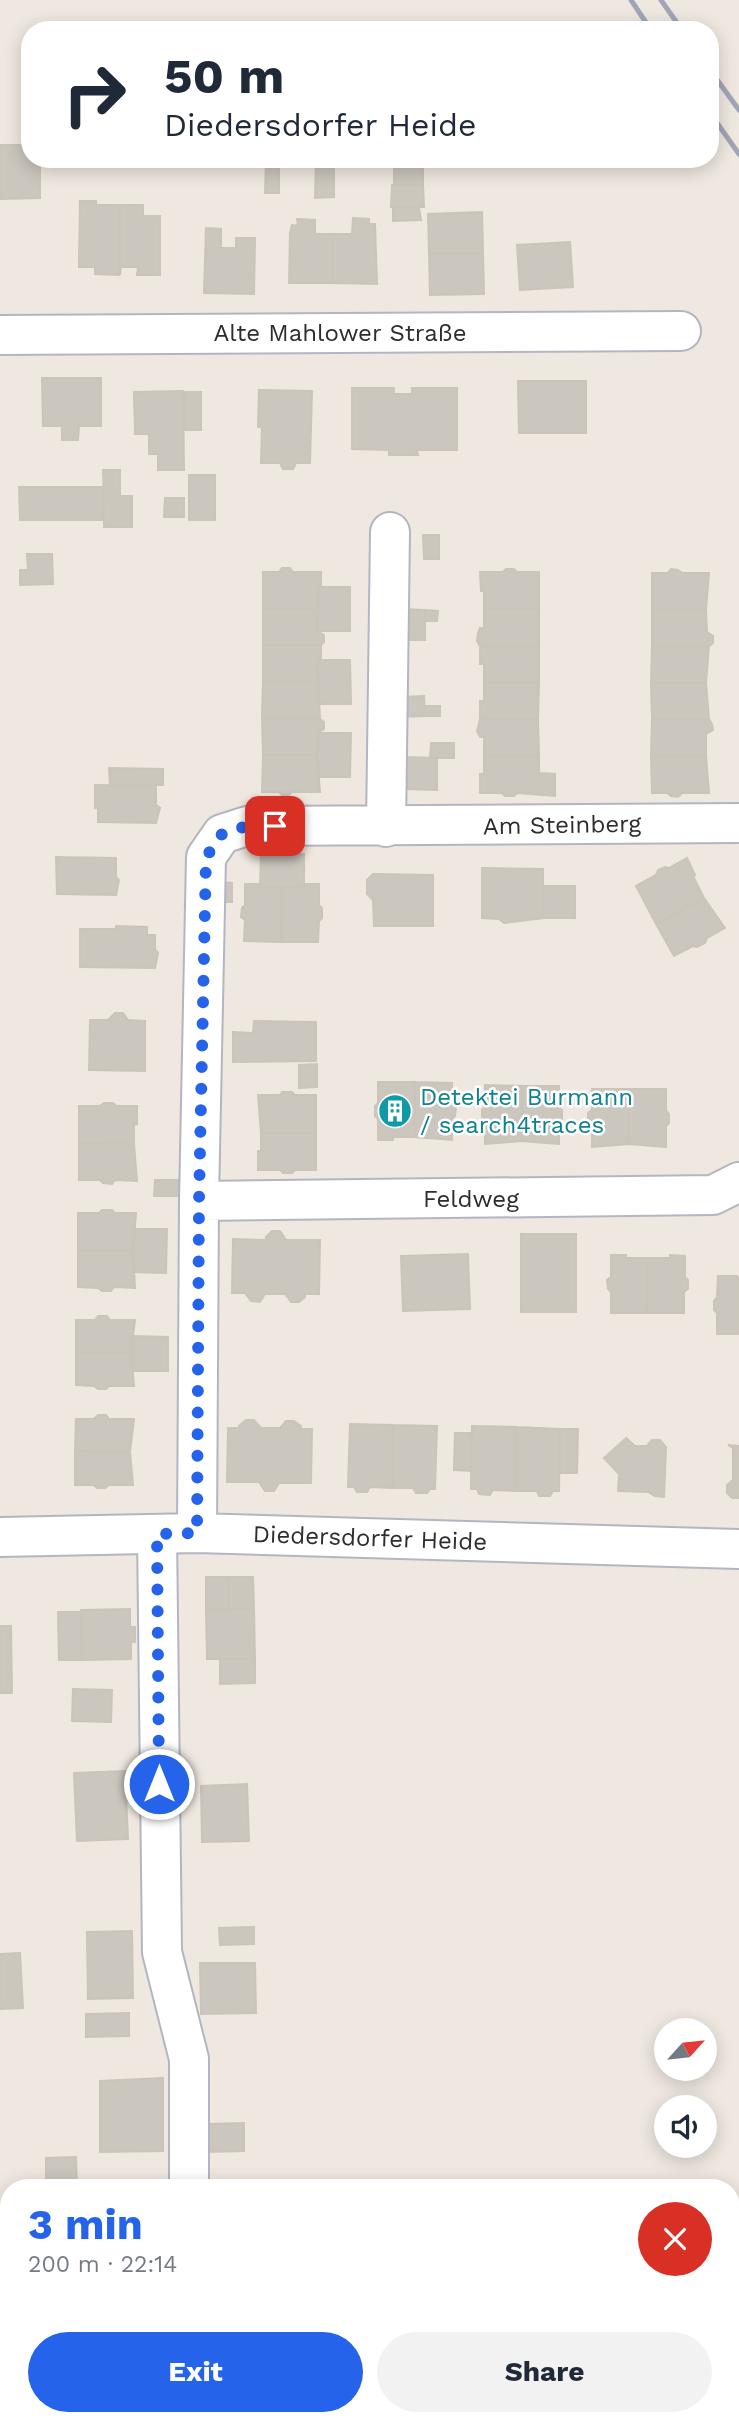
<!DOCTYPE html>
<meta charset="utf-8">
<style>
body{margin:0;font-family:"Work Sans",sans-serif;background:#f2f2f3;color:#1f2937;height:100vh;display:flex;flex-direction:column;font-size:26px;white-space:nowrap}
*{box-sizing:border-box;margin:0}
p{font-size:23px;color:#747a83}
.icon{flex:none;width:38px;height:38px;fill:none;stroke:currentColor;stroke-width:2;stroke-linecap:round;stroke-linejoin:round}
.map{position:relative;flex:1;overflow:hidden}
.panel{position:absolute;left:0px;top:2179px;width:740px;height:247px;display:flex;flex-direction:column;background:#fff;border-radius:28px 28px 0 0;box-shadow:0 4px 18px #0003}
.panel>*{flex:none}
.top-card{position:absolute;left:21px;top:21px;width:698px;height:147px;border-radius:28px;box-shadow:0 4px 18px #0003;background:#fff;color:#1f2937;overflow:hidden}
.needle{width:46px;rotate:63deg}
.tools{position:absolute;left:654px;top:2018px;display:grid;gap:14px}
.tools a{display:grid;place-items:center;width:63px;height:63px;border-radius:50%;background:#fff;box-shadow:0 4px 18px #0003;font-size:35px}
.pin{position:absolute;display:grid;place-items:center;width:60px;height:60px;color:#fff;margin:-30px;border-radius:14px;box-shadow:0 4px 10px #0006}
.me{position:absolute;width:77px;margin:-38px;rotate:0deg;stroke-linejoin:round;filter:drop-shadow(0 0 5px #0008)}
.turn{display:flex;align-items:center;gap:24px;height:147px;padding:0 28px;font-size:32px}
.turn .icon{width:91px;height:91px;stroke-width:2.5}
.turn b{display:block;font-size:49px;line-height:60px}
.round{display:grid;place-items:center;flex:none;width:74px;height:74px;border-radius:37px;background:#f2f2f3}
.overview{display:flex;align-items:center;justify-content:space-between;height:119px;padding:0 28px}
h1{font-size:42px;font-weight:700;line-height:52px;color:#2563eb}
.cta{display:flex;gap:14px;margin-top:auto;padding:14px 28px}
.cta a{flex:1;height:80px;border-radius:42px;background:#2563eb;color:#fff;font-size:28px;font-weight:700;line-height:80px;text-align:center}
.cta a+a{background:#f2f2f3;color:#1f2937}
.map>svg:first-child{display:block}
.building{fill:#cbc6be;stroke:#cbc4b9;stroke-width:2}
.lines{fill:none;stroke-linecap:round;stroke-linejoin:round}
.minor-casing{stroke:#b3b6c1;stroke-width:42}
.minor{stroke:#fff;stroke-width:38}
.rail{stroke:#a1a5b8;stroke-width:5}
.route{stroke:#2563eb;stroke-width:12;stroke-dasharray:0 21.6}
.labels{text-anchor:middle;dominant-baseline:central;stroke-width:5;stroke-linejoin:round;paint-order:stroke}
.street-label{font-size:24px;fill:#2d2d2d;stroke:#fff}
.culture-label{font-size:24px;fill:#0d838f;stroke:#fff;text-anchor:start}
</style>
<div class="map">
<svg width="739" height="2424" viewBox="0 0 739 2424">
<rect width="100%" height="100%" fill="#efe8e0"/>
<!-- building -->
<path class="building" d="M0,145H30V159H40V198L0,199Z
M180,159H253V162L180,161Z
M266,159H279V193H265Z
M316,159H334V197L315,198Z
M394,159H423V185H394Z
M392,185H423L424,207H391Z
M80,201H96V205H120L119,275L95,274V267H79Z
M120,205H143V216H160V275H137L138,267H121L120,275Z
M393,208H419L421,220L393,221Z
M482,212L483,253L429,254L428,214Z
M353,218L369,219V224H375L377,284L333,283V234H352Z
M297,219L315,220V234H333V283H289L290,233L292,225L298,226Z
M206,228L221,229V248H236V238H255L254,294L204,293Z
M570,242L573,287L520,290L517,245Z
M483,253L484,294L430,295L429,254Z
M42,378H101V426H79L78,440H62V426H43Z
M518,381H586V433H519Z
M352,388H394V394H412V388H457V450H417L418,455H389V450L352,449Z
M259,390L312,391L310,463H296L293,469H283L280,463H261L262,427H258Z
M183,391L184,470H158V454H149V434H135L134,392Z
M184,392H201V430H185Z
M103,470H120V496H104Z
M189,475H215V520H189Z
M19,487H103V520H20Z
M104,496H132V527H104Z
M165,498H184V517H164Z
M423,535H439V559H424Z
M27,554H52L53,584L20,585V570H28Z
M282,568H290L293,572H321V587H318V609H263V572H279Z
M506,569H514L517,572H539V609H484V591H481L480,572H503Z
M671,569L678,570L682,573H709L706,610H652V573H668Z
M318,587H350V631H317Z
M263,609H318L317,631L324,635V642L321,645H263Z
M400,609L425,610V640H399Z
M484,609H539V646H480L477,641L478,633L480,628H484Z
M425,610L438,611L437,621H425Z
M652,610H706L707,632L713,636V643L709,646H652Z
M263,645H321V660H317L318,682H263Z
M480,646H539V683L484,682V664H480Z
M652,646H709L706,683H651Z
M317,660H350L351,704H318Z
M263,682H318L320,719L262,718Z
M484,682L539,683L538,719H480V701H484Z
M651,683H706L709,719H652Z
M424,696L425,716L399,717V697Z
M425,706H440V716H425Z
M262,718L320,719L324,722V729L318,733L317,755H263Z
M480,719H538L539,756H484V737H480L477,731Z
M652,719H709L712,724L713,730L706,734V756H651Z
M318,733H351L350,777H318Z
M431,743H454V758H430Z
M263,755H317L320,792H292L289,795H282L279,792H262Z
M484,756H539V773L555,774V796L517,793L514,796H505L502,793H480V774H484Z
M651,756H706L709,793H682L678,797L671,796L667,793H652Z
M402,757L437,758V790L401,789Z
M109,768L163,769V785H110Z
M95,785L156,786V805L160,808L156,823L98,822V807L95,808Z
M261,853L304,854V887H260Z
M56,857L116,858V877L119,880L116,895L57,894Z
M687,858L695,875L693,876L704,898L656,924L636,886L656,875L658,870L665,867L669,868Z
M482,868L543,869V918L504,923L499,919L482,918Z
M373,874L433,875V926H374L373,900L367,894V880Z
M218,882L232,883V902H217Z
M245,884H260V887H282L281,942L244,941L245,920L241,917L242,908L245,905Z
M304,884H319V905L322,908V918L319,921L318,942H281L282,887H304Z
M543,886H575V918H543Z
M704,898L725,928L707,938L705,943L697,947L693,946L674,956L656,924Z
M116,926L147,927V935H155V949L158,953L155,968L80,967V929H116Z
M115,1013H123L128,1020L145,1021V1071L89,1070L90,1020H108Z
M254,1021L316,1022V1061L233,1062V1032L253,1033Z
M317,1064V1087L299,1088V1065Z
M378,1082H415V1137H393V1140H378V1119L375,1116V1106L378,1103Z
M415,1082L452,1083V1103L456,1107L455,1116L452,1119V1140L415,1137Z
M485,1085L522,1086V1141L485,1144V1122L482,1119V1110L485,1107Z
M522,1086H559V1107L562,1110V1119L559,1123V1144L522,1141Z
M592,1089H629V1144L592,1147V1126L588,1123V1113L592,1110Z
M629,1089H666V1110L669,1114V1123L666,1126V1147L629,1144Z
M282,1092H292L295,1095H316V1133H261L258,1095H280Z
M104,1103H113L116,1106H137V1124L134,1125V1144L79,1143V1106H100Z
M261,1133H316V1170H295L292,1173H283L280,1170H258V1151H261Z
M79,1143L134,1144L137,1181L115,1180L112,1184L103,1183L100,1180H79Z
M155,1180H179L178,1196H154Z
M102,1210H112L115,1213H136L133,1251L78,1250V1213H99Z
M133,1229H167L166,1273L133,1272Z
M272,1231H280L286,1240H320L319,1294H305V1297L299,1302H291L285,1294H265L260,1302L251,1301L245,1293H232L233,1239L266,1240V1237Z
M521,1234H576V1312H521Z
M78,1250L133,1251L135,1288L114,1287L111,1291H102L98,1288L78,1287Z
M468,1254L470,1309L403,1311L401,1256Z
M611,1255H626V1258H648L647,1313H611V1292L608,1289L607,1280L611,1277Z
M670,1255L685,1256V1277L688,1280V1289L684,1292V1313H647L648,1258H670Z
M718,1276H737L739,1279V1334H717V1313L714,1310V1301L717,1297Z
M98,1316H107L110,1320H135L131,1353H76V1320H95Z
M132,1336L168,1337V1371H131Z
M76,1353H131L134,1386H109L106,1389H98L94,1386L76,1385Z
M98,1415H106L109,1419H134L130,1452L75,1451L76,1419H94Z
M246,1420H254L261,1428H280L286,1421H294L301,1426V1429H312L311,1483H279L274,1491H265L259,1482H227L228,1428H239V1426Z
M350,1424L393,1425L392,1488L370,1487L367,1492H357L354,1487H348Z
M393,1425L437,1426L435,1489H430L427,1493H416L413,1488H392Z
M472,1426L516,1427L515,1491L493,1490L490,1495L479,1494L477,1489H471Z
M516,1427L560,1429L559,1491H553L550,1496H539L537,1491H515Z
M560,1429H578L577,1473H560Z
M455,1433H472L471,1471L454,1470Z
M626,1438L635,1446H647L652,1440H660L666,1447L664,1497L655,1496L648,1492L618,1491L619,1474L604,1458Z
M728,1445L739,1446V1498H732L727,1493V1485L733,1480V1448Z
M75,1451L130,1452L133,1485H109L105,1488H97L94,1485H75Z
M206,1577H229V1609L206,1610Z
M229,1577H253L254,1609H229Z
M130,1609V1627H135V1642H131V1659L82,1660L81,1610Z
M229,1609H254L255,1659H207L206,1610Z
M58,1612H81L82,1660H59Z
M0,1626H11L12,1693H0Z
M220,1659H255V1683L220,1684Z
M73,1689L112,1690L111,1722L72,1721Z
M125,1771L128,1839L77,1841L74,1773Z
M247,1784L249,1841L202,1842L201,1786Z
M254,1927V1944L220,1945L219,1928Z
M132,1931L133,1998L88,1999L87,1932Z
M20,1953L23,2008L0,2009V1954Z
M200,1963H255L256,2013L201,2014Z
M129,2013V2036L86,2037V2014Z
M163,2078V2151L100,2152V2081Z
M244,2123V2151L206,2152V2124Z
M76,2157L77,2186L46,2187V2158Z
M257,2182V2188H209V2183Z
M0,2267H9V2327H0Z
M0,2348H9V2382H0Z
M81,2417H142L153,2423L77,2424Z
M207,2417H250L246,2424H220Z"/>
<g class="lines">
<!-- minor casing -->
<g class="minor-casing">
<path id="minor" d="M0,335L681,331
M386,827L390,532
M199,1201L713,1195L739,1182
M197,1533L199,1201L206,857L222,834L247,826L739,823
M157,1534L162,1952L189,2059V2188
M0,1537L197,1533L739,1549"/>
</g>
<!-- minor -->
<use href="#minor" class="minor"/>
<!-- rail -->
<path class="rail" d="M631,0L651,30
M661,0L682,30
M710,70L739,110
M710,113L739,154"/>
</g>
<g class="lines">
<!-- route -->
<path class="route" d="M159,1784L157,1534L197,1533L199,1201L206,857L222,834L247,826H275"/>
</g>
<!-- icons -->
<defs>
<g id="building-disc" transform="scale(1.75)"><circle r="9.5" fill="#0f9aa8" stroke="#fff"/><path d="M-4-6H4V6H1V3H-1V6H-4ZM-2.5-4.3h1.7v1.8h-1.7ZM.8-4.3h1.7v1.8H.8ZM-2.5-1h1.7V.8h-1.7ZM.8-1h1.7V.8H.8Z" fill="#fff"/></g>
</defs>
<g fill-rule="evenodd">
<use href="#building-disc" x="395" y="1111"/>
</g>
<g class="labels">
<!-- street labels -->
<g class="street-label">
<text x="340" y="333">Alte Mahlower Straße</text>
<text transform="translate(562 825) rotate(-1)">Am Steinberg</text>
<text x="471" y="1199">Feldweg</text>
<text transform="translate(370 1538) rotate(2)">Diedersdorfer Heide</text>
</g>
<!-- culture labels -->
<g class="culture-label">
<text x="420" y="1097">Detektei Burmann<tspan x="420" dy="28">/ search4traces</tspan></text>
</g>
</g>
</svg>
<div class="tools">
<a><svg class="needle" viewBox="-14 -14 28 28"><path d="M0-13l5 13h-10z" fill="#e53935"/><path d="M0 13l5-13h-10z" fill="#747a83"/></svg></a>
<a><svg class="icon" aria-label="sound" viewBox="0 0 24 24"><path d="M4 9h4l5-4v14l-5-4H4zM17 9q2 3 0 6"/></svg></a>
</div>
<div class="pin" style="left:275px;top:826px;background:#d93025"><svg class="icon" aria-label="arrive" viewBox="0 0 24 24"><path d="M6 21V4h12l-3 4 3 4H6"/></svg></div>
<svg class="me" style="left:159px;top:1784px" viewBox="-20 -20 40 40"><circle r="17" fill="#2563eb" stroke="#fff" stroke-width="3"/><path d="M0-11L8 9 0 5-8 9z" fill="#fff"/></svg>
<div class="top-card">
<div class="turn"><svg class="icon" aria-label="right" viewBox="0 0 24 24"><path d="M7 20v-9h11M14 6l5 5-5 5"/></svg><div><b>50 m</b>Diedersdorfer Heide</div></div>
</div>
<section class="panel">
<div class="overview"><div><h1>3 min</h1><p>200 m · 22:14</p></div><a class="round" style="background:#d93025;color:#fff"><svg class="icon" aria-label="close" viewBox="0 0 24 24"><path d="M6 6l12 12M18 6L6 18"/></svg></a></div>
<div class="cta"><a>Exit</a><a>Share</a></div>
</section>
</div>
